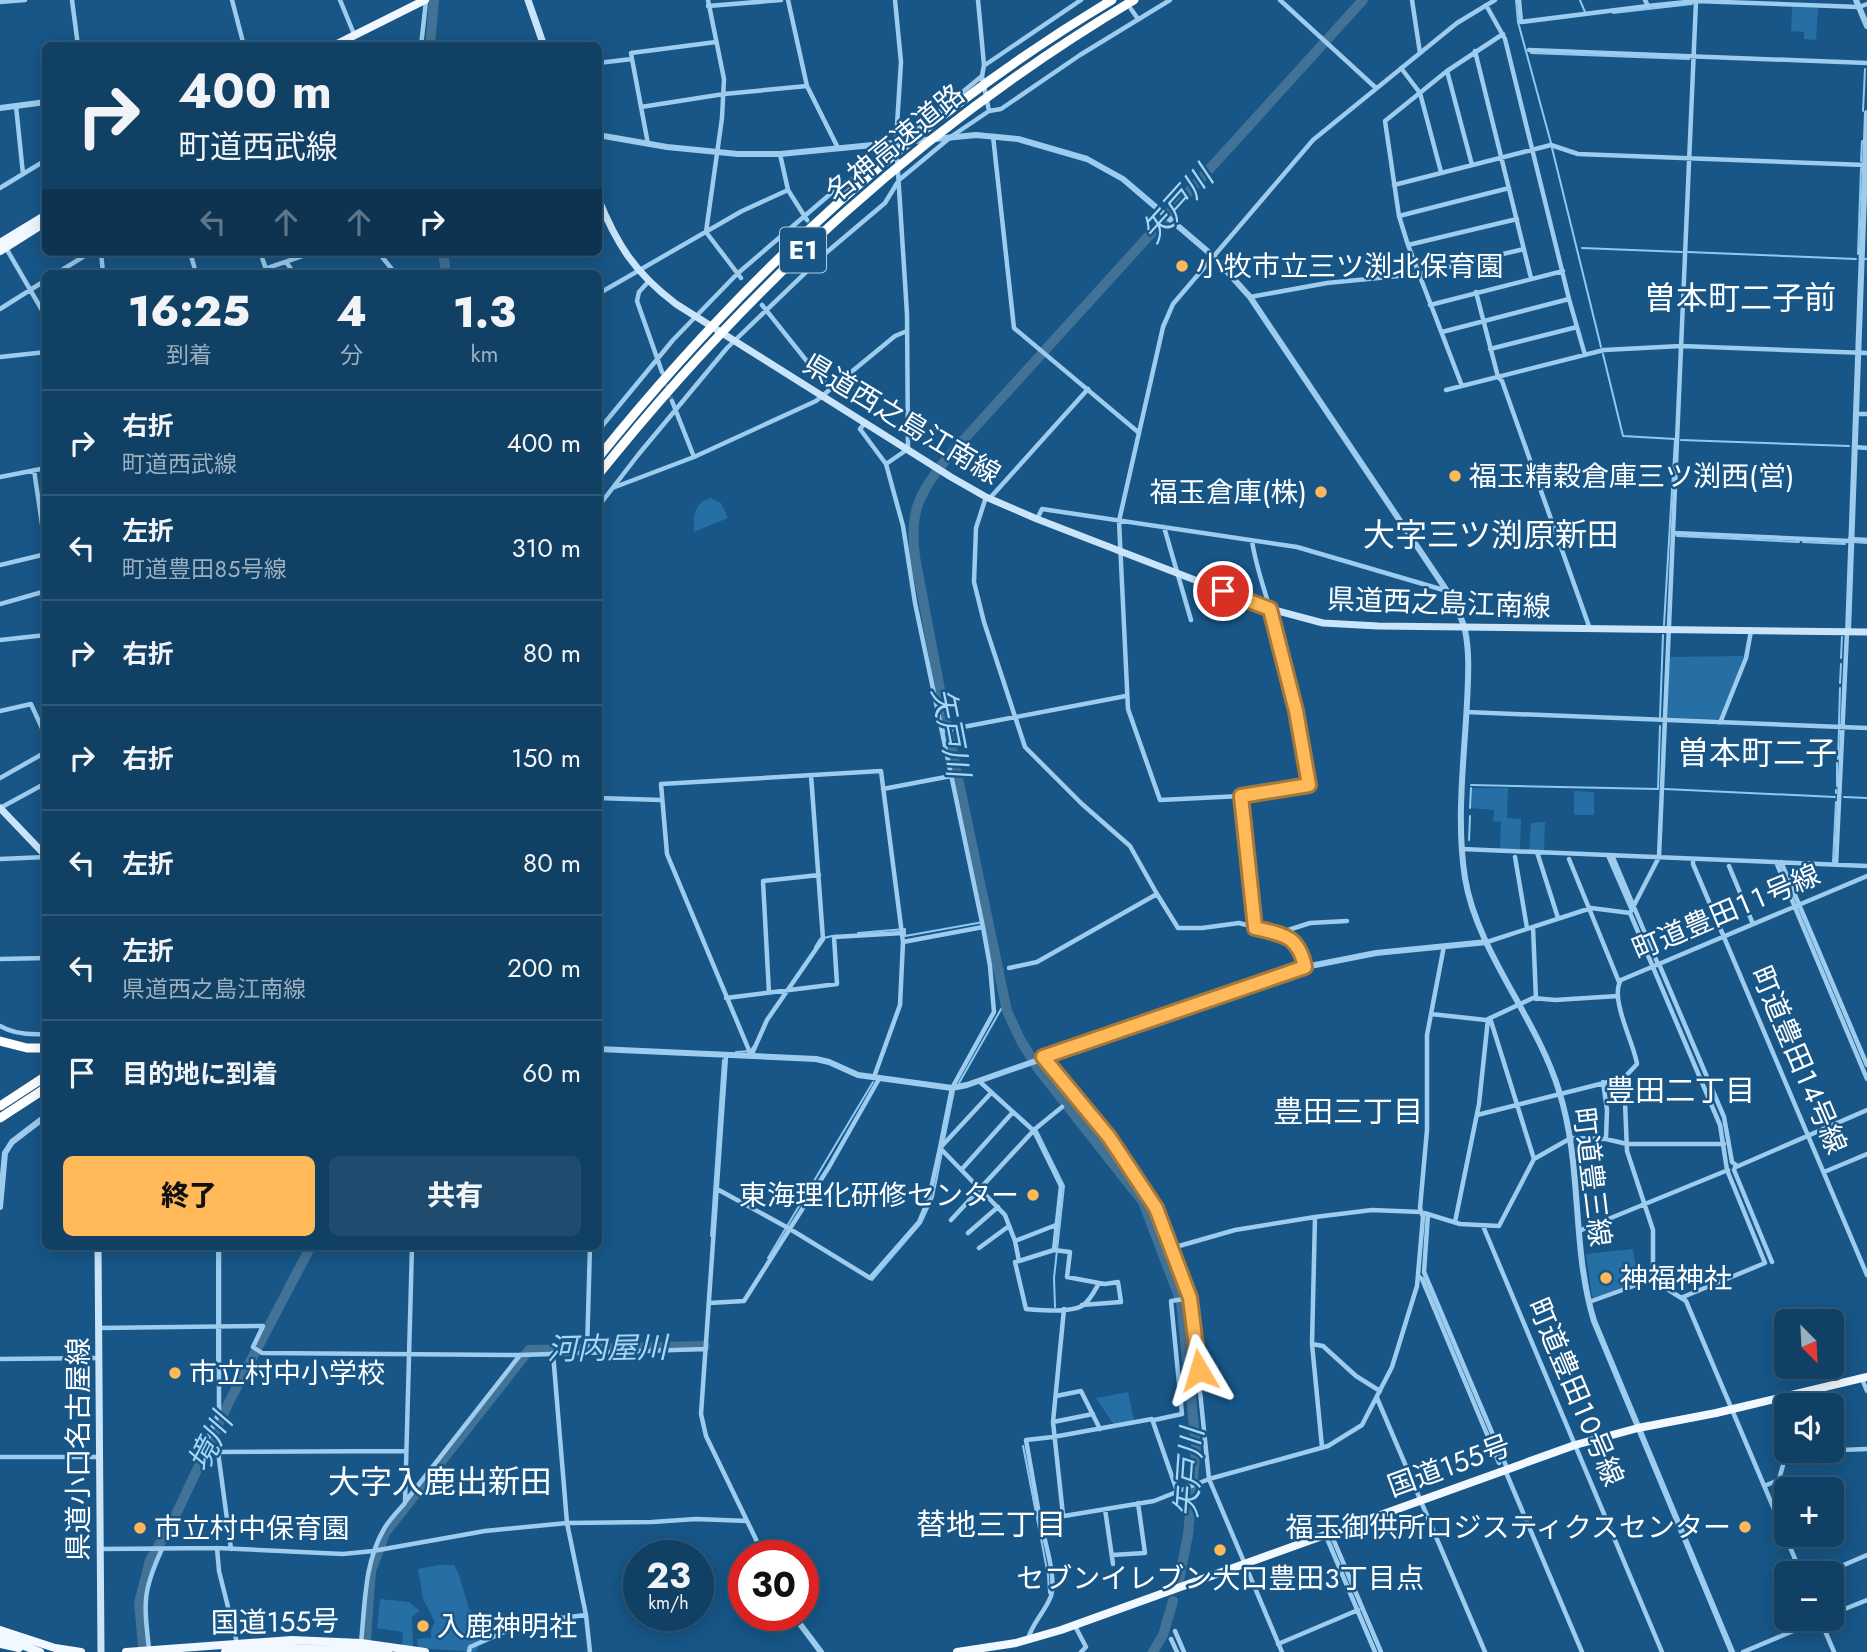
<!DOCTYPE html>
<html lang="ja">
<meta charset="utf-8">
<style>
body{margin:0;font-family:Jost,"Noto Sans JP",sans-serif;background:#1e4b6e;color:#f1f3f6;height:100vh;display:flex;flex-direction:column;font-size:26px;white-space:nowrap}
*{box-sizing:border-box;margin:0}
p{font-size:23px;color:#9cafbf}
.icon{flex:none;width:38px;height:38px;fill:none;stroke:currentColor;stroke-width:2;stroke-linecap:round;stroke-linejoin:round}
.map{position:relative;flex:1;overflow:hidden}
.panel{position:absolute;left:42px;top:270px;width:560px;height:980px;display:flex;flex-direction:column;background:#114065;border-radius:10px;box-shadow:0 4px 18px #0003,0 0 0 2px #305979}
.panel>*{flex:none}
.top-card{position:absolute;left:42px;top:42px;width:560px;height:214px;border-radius:10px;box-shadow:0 4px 18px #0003,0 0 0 2px #305979;background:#114065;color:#f1f3f6;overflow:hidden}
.needle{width:46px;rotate:156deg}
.buttons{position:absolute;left:1774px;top:1309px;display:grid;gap:14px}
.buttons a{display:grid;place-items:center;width:70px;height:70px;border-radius:10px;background:#114065;box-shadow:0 4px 18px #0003,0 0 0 2px #305979;font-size:35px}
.speed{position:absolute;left:623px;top:1540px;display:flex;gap:14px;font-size:35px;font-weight:700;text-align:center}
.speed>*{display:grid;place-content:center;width:91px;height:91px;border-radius:50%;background:#114065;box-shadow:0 4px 18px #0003,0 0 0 2px #305979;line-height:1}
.speed small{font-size:18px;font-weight:400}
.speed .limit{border:10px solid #d22;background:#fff;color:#111}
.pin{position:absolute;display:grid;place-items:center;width:60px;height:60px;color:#fff;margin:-30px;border:4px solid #fff;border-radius:50%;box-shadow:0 2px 7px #0007}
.me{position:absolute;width:77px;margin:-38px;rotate:353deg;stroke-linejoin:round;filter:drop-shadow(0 0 5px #0008)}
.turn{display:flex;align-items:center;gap:24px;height:147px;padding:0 21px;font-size:32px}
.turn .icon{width:91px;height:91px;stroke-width:2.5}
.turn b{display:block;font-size:49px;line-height:60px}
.lanes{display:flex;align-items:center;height:66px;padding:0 21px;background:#0003;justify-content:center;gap:35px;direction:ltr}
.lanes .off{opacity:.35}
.eta{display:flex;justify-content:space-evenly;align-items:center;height:119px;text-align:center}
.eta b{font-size:42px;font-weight:800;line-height:49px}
.action{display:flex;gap:14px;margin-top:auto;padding:14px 21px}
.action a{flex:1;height:80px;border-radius:10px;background:#ffb959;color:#111;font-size:28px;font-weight:800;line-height:80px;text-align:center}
.action a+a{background:#1e4b6e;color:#f1f3f6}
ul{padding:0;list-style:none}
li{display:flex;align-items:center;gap:21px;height:105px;padding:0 21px;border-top:2px solid #305979}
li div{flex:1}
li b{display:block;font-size:26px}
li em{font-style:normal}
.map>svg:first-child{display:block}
.green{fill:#266fa4}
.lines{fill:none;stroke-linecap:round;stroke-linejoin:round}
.stream{stroke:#8fc9f0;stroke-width:2}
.river{stroke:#427295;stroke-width:10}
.minor-tunnel{stroke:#3a6f99;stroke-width:4.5;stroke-dasharray:4.5 2;stroke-linecap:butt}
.minor{stroke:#9dccee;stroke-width:4.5}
.tertiary{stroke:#9dccee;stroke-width:6}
.secondary{stroke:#cae5fa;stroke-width:7}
.trunk{stroke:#f1f8ff;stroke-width:8}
.motorway{stroke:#fff;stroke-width:9}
.route-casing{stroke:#a6783a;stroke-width:18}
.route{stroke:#ffb959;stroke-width:12}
.poi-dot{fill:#ffb959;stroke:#175687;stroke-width:2.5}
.labels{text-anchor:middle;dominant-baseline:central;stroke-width:5;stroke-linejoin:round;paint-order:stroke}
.shield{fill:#175687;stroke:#b9ccdb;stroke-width:2}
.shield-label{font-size:26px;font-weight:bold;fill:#fff}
.street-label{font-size:28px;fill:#fff;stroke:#175687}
.poi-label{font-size:28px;fill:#fff;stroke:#175687;text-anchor:start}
.water-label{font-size:30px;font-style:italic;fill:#a8d6f5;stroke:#175687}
.neighbourhood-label{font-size:30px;fill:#fff;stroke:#175687}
.quarter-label{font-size:32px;fill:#fff;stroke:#175687}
</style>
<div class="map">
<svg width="1867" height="1652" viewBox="0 0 1867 1652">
<rect width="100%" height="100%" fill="#175687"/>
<!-- green -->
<path class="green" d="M1792,7L1818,8L1816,40L1804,39V32L1791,31Z
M711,498L721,503L728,518L694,532C693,517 694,502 711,498Z
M1744,656L1720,719L1668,718L1669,657Z
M1472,788H1508L1507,818L1521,819L1520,849H1500L1501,822L1493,821L1494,810L1471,808Z
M1574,791L1594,792V815H1574Z
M1545,822L1544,851L1529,850L1531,823Z
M1633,1249L1638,1282L1595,1298L1592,1297L1586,1254Z
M1128,1392L1134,1421L1114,1425L1096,1398Z
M439,1565H454L459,1575L469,1609L484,1622L492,1635L480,1641L476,1652L418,1648L417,1639L431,1638V1630L435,1622L423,1599L418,1569Z
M380,1599L409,1602L420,1611L412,1617L413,1648L402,1646L403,1632L377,1628Z"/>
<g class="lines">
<!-- stream -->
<path class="stream" d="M1516,0L1518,22L1551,143
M1580,0L1585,12
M1613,13L1692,4
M1531,53L1689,59
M1863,111L1865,69
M1552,148L1601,347
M1861,161L1862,141
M1582,248L1682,252
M1688,252L1856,259
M1858,254L1861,168
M1865,259H1867
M1603,354L1623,436L1675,439L1664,625
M1681,440L1849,446
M1677,536L1799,542
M1803,542L1845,544
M1854,542L1867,543
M1841,658L1842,637
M1840,683L1841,664
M1660,717L1663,635
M1839,725L1840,688
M1838,759L1839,730
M1471,785L1658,789L1660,726
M1837,786V763
M1665,789L1835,797
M1836,793V790
M1844,797L1867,798
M1470,808L1471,788
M1469,840L1470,816
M1833,862L1836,802
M858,933L905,929V936L989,921
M815,947L820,939L832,936
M736,1052L751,1051L753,1047
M959,1083L1004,1004
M1037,1131L1064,1186L1054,1278L1055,1307
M944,1140L954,1091
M711,1236L723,1060
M768,1258L873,1082
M872,1280L921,1223L933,1197L942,1152
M217,1368V1251
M1023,1446L1048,1575L1049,1593"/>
<!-- river -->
<path class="river" d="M430,46L434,0
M443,252L446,273
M1179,1580L1188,1535L1196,1446L1181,1302L1143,1202L1039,1070L1021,1041L1007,1011L946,721L915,557C909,510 919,494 948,457L1363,0
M143,1645L139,1603L150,1560L171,1525L229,1402L311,1246
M365,1652L371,1571L385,1533L529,1350L705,1346
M1153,1652L1163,1635L1173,1601"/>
<!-- minor-tunnel -->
<path class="minor-tunnel" d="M807,220L824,247
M662,372L672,401"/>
<!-- minor -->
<path class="minor" d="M72,0L78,46
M232,0L244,46
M340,0L354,34
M708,0L724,79L722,118L706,232L741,278
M788,0L807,86L838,148
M1280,0L1376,88
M1412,0L1420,53
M1519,0L1521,22L1648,6
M1645,0L1648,6L1696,1L1859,7L1867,4
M0,2L25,0
M1486,5L1505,39L1569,299L1585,355
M708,6L781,0
M1131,9L1138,19
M421,46L426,1
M1529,50L1867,63
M1475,51L1531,278
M632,59L648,144
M598,63L632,59L631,53L716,42
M985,65L1081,0
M1401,68L1420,93L1441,172
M1447,71L1472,165
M982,76L989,111
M16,106L23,174
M641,107L724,94L807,86
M993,136L1014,328L1138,432
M780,154L788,190L807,220
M1394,185L1551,145L1578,154L1866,165
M0,188L46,160
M1399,216L1509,188
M1408,245L1517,219
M6,248L46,317
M101,252L103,273
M190,252L196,273
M260,252L266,269
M378,252L395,273
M286,262L294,273
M57,273L91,252
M253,273L314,252
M648,282L639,292L637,301L662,372
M1476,292L1498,377L1502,381L1590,629
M598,294L742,211L788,190
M1250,297L1327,283L1419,274L1524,249
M762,305L829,389
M1430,305L1563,271
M0,309L46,280
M1442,332L1569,299
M1490,349L1577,327
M0,357L46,352
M1462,386L1408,245L1399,216L1385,121L1447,71L1503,34
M1446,390L1604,350L1681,346L1867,353
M672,401L694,457
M1855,414H1867
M865,423L860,429L886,464L903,526L915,603L983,927L990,966L994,1012L952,1088L940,1148L1005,1215L1015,1241L1019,1261L1015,1262L1026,1309C1041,1310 1068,1313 1082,1306C1090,1301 1095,1290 1099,1283L1067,1277L1070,1252L1054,1250L1019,1261
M598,431L673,340L737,274L842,184L864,174L884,158L896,141L926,122L982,76L984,65L978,0
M1854,447L1867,448
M886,464L908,449L907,314L896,141L901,62L895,0
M34,470L46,551
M0,477L46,468
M615,487L694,457L816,401L895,336L907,331
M986,497L976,528L974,582L984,622L1025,747L1082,804L1130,846L1157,894
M990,498L1088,389
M598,507L638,455L727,348L827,252L885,203L899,180L952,136L989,111L1001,109L1080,55L1170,0
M1037,519L1042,509L1297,547L1447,591
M1164,527L1191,620
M1673,533L1850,541
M1850,539L1867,540
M1252,541C1256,568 1266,593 1273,620C1288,674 1299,729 1309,785L1241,796L1160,800L1128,709L1119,521L1163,327L1173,304L1313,140L1457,23L1495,0
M0,565L46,554
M0,604L46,591
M0,640L46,635
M0,711L31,704L46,737
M1466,712L1867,728
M1720,723L1746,658L1751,631
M942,731L1126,696
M0,778L46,752
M883,789L951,776
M1241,796L1255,927
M598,798L661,800
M0,808L46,783
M1462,849L1867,866
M1537,852L1558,918
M1608,855L1632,910
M1612,855L1658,964
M1515,857L1527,928
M0,859L46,857
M1569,859L1619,982
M1693,859V864L1867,1275
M1776,862L1867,1079
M1781,862L1867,1065
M1836,865L1847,632
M1729,866L1753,924
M1630,913L1720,1125L1727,1170L1765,1263L1683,1297
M1533,927L1536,999
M1284,935L1285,931L1310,923L1347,921
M903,942L983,927
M1487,942L1591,908L1630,913L1659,857L1696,1
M0,959L46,958
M1659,964L1724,1117L1732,1162L1736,1165L1734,1170L1772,1262
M1009,968L1037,962L1157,894L1178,928H1202L1239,923L1284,935L1298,945L1305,967
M769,993L763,881L819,875
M726,998L837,984L834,937L903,933
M1431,1014L1486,1020L1533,998L1555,1000L1618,996
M1490,1018L1534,1159
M0,1026C13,1034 31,1035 46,1034
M751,1055L667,854L661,784L881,771L903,942L900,1005L874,1077
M726,1056L701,1414L706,1436L764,1556
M751,1056L767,1020L823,939L811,775
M1044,1058L1112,1142L1152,1201L1162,1220L1191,1304L1209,1479L1282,1652
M979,1081L1034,1131L1061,1186L1054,1250
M1603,1082L1607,1110L1606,1139
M1477,1115L1624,1078
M1736,1167L1867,1110
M962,1169L1013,1112
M1824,1172L1867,1154
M717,1189L790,1229L870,1278L919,1222L929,1198L940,1148L991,1093
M1428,1214L1424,1272L1507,1468
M951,1220L1035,1129L1062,1107
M1455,1222L1479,1104L1488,1019
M1483,1226L1662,1652
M1579,1231L1728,1170
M968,1233L998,1207
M1015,1241L1056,1225
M219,1246V1412L204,1447L210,1451L218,1452L405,1451
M979,1248L1009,1226
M1172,1248L1235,1230L1315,1217
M1418,1276L1422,1279L1499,1463
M1589,1302L1653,1279
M709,1303L744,1301L829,1167L879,1079
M1082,1305L1121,1302L1118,1282L1105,1284L1099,1283
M98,1328L263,1326L253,1347L262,1353L520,1355L706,1349
M1312,1344L1323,1346L1356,1376L1380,1391
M587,1351L590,1246
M553,1353L567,1523L586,1615L590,1652
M0,1359L98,1358
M1862,1379L1867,1391
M1794,1395V1405
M1056,1396L1081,1391L1100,1429
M1377,1398L1485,1652
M1154,1420L1182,1414L1171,1301L1190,1298
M1053,1422L1093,1414
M1832,1430L1840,1431L1841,1450L1867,1449
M1322,1447L1312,1344L1315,1217L1372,1210L1421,1212L1460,1224L1499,1226L1534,1159L1571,1138L1606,1139L1627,1144H1724
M218,1452L231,1549
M0,1457H99
M1505,1470L1582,1652
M1764,1486L1779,1480L1787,1450
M405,1502L520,1355
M1105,1509L1113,1564
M1063,1515L1053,1422L1064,1309
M1040,1520L1026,1440L1053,1437L1152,1419L1177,1491
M1331,1534L1381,1652
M1326,1536L1375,1652
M217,1548L219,1571L237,1643
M101,1549L217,1548L343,1554L373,1551L485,1531L567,1523L652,1522L696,1519L747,1521
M1112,1555L1145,1553L1138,1503
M1801,1573L1686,1301L1653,1280V1230L1627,1151L1624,1078L1637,1064C1634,1043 1609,998 1621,980L1867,876
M1825,1573L1867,1555
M1832,1614L1867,1600
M796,1615L800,1624
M1820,1619L1834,1652
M1075,1626L1086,1647L1081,1652
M1175,1631L1184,1652
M1028,1639C1032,1623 1045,1612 1051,1596C1057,1578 1044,1539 1040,1520L1154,1501L1209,1479L1328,1446L1362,1425L1392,1367L1417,1286L1423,1217L1420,1208L1427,1130V1035L1444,946
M1171,1639L1177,1652
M361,1643C365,1606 364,1563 384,1529C389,1520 398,1511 405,1503L412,1246
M1278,1644L1358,1610
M149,1649C144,1603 142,1592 162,1549
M469,1652L470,1647L527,1622L586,1615
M1743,1652L1822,1619"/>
<!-- tertiary -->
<path class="tertiary" d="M1856,0L1867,26
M0,108L46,102
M598,135L667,147L738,154H780L976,135L1018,139L1087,159L1123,179L1213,256L1250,297L1447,591C1453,603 1462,616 1465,630C1470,654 1468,679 1467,703C1464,761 1456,821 1465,878C1477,952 1537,1018 1559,1091C1583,1166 1571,1246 1594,1321L1732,1652
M1848,632L1867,113
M598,1049L816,1059L829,1062L858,1075L952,1088L967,1085L1305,967L1376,953L1487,942
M0,1207L5,1153L12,1142L46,1116
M800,1624L821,1652"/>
<!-- secondary -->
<path class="secondary" d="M528,0L544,46
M598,198C617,245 635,273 676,304L951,477L986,497L1037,519L1270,609L1323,623L1378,626L1867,632
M0,808L46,856
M98,1246L101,1652"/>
<!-- trunk -->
<path class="trunk" d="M333,46L425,0
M0,243L46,215
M0,251L46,222
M0,1630L55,1648L81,1652
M0,1637L40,1652
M0,1644L19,1648
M126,1652L292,1640L361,1643L425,1652
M225,1652L287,1648L388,1652
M957,1652L1016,1643L1061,1630L1575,1445L1638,1428L1716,1413L1867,1377"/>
<!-- motorway -->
<path class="motorway" d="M598,458C742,279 914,118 1112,0
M598,475C750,285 924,125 1134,0
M0,1041L27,1048H46
M0,1106L46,1076
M0,1118L46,1088"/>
</g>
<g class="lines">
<!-- route casing -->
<g class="route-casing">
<path id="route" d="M1199,1370L1190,1298L1156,1208L1109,1137L1043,1057L1305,967C1298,935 1284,935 1255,928L1241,796L1309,785L1296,711L1270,609L1223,591"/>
</g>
<!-- route -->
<use href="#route" class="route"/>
</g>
<!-- markers -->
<g class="poi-dot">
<circle cx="1182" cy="266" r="7"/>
<circle cx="1455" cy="476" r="7"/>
<circle cx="1321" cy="492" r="7"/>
<circle cx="1033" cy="1195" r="7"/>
<circle cx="1606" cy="1278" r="7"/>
<circle cx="175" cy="1373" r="7"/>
<circle cx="1745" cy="1527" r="7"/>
<circle cx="140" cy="1528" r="7"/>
<circle cx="1220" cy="1550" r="7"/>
<circle cx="423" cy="1626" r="7"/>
</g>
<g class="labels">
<!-- shield labels -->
<rect class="shield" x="780" y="227.5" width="46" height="45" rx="5"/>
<g class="shield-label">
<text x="803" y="250">E1</text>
</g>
<!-- street labels -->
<g class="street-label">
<text transform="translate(895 143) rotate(-39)">名神高速道路</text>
<text transform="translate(902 419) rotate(31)">県道西之島江南線</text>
<text transform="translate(1439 603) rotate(2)">県道西之島江南線</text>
<text transform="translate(1726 912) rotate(-23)">町道豊田１１号線</text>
<text transform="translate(1799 1060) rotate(67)">町道豊田１４号線</text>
<text transform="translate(1592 1177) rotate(83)">町道豊三線</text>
<text transform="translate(1576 1392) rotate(67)">町道豊田１０号線</text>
<text transform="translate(78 1449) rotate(-90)">県道小口名古屋線</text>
<text transform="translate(1449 1466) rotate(-20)">国道155号</text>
<text transform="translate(275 1622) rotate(-1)">国道155号</text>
</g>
<!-- poi labels -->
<g class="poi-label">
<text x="1196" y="266">小牧市立三ツ渕北保育園</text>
<text x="1469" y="476">福玉精穀倉庫三ツ渕西(営)</text>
<text x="1307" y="492" text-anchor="end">福玉倉庫(株)</text>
<text x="1019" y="1195" text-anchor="end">東海理化研修センター</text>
<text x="1620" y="1278">神福神社</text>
<text x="189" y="1373">市立村中小学校</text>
<text x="1731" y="1527" text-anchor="end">福玉御供所ロジスティクスセンター</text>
<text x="154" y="1528">市立村中保育園</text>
<text x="1220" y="1578" text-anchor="middle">セブンイレブン大口豊田3丁目点</text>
<text x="437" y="1626">入鹿神明社</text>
</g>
<!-- water labels -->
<g class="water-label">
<text transform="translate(1177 204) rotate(-48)">矢戸川</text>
<text transform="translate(951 732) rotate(79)">矢戸川</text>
<text transform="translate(607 1348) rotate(-1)">河内屋川</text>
<text transform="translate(210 1442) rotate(-63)">境川</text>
<text transform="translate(1189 1473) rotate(-86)">矢戸川</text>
</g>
<!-- neighbourhood labels -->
<g class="neighbourhood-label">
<text x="1680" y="1090">豊田二丁目</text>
<text x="1348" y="1111">豊田三丁目</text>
<text x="991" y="1524">替地三丁目</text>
</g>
<!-- quarter labels -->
<g class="quarter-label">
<text x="1740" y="298">曽本町二子前</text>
<text x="1491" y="535">大字三ツ渕原新田</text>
<text x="1757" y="753">曽本町二子</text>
<text x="440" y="1482">大字入鹿出新田</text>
</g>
</g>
</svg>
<div class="buttons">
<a><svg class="needle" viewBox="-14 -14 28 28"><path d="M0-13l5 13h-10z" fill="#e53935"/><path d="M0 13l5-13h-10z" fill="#9cafbf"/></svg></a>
<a><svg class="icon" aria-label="sound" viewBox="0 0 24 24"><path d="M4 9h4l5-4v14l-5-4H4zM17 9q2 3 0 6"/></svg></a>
<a>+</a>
<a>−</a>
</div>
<div class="speed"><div>23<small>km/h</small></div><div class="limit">30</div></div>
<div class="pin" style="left:1223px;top:591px;background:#d93025"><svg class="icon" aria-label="arrive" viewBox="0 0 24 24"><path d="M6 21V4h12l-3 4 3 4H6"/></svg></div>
<svg class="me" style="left:1199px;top:1370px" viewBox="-20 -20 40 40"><path d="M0-17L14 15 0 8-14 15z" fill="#ffb959" stroke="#fff" stroke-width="4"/></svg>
<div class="top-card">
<div class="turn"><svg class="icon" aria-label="right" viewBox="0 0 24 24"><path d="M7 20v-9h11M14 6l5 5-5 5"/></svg><div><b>400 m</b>町道西武線</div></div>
<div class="lanes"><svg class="icon off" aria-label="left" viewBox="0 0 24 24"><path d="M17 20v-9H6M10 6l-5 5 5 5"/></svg><svg class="icon off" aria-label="ahead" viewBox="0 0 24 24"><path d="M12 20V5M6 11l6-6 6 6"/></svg><svg class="icon off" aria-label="ahead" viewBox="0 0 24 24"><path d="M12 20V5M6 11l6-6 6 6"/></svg><svg class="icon" aria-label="right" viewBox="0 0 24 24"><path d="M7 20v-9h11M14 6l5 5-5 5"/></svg></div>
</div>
<section class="panel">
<div class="eta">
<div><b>16:25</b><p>到着</p></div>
<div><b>4</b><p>分</p></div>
<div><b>1.3</b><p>km</p></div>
</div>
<ul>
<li><svg class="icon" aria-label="right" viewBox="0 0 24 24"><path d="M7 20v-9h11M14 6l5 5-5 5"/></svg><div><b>右折</b><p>町道西武線</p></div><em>400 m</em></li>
<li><svg class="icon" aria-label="left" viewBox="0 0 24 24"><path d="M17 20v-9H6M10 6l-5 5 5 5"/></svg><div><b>左折</b><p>町道豊田８５号線</p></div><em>310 m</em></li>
<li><svg class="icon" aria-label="right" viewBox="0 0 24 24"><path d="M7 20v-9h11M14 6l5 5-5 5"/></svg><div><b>右折</b></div><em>80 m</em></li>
<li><svg class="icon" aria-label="right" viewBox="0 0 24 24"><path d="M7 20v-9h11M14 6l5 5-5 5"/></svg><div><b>右折</b></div><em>150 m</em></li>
<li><svg class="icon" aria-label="left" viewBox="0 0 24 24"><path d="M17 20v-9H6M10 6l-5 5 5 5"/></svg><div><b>左折</b></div><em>80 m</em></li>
<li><svg class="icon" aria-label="left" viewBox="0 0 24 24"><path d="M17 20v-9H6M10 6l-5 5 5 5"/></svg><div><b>左折</b><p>県道西之島江南線</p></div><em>200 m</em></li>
<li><svg class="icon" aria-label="arrive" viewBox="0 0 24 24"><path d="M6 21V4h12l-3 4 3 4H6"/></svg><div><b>目的地に到着</b></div><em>60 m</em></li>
</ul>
<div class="action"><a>終了</a><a>共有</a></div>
</section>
</div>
